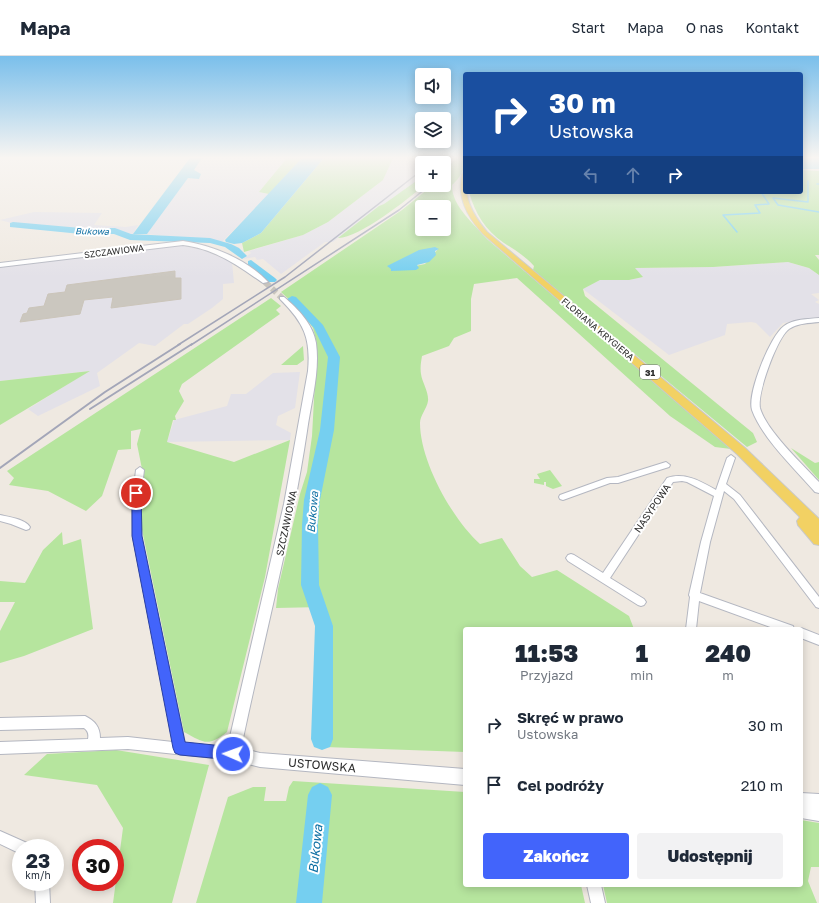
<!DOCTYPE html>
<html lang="pl">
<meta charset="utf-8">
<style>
body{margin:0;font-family:"Golos Text",sans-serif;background:#f2f2f3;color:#1f2937;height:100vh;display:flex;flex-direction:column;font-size:15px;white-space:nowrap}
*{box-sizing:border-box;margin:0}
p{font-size:13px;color:#747a83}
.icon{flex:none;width:22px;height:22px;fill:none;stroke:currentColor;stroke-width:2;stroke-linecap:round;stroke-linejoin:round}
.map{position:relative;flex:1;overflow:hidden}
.sheet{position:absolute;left:463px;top:571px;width:340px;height:260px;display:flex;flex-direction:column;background:#fff;border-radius:4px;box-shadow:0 2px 10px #0003}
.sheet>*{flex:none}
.top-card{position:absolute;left:463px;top:16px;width:340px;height:122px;border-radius:4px;box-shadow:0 2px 10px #0003;background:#1a4fa0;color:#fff;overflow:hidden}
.fabs{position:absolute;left:415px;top:12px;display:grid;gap:8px}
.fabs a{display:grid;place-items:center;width:36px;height:36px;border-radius:4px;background:#fff;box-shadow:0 2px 10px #0003;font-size:20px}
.speed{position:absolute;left:12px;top:783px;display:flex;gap:8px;font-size:20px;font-weight:700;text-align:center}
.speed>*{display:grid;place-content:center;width:52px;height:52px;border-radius:50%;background:#fff;box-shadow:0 2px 10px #0003;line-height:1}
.speed small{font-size:10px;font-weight:400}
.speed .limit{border:6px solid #d22;background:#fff;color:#111}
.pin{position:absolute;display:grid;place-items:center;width:34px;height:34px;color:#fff;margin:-17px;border:2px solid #fff;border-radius:50%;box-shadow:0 1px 4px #0007}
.me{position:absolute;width:44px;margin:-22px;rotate:272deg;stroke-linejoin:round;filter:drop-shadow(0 0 3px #0008)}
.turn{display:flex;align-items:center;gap:14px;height:84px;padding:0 20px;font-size:18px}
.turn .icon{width:52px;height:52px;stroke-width:2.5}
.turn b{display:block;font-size:28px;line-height:34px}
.lanes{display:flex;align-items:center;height:38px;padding:0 20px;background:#0003;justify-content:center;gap:20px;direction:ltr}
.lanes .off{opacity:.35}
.eta{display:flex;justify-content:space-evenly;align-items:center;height:68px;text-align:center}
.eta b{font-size:24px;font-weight:800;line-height:28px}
.action{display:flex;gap:8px;margin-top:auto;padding:8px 20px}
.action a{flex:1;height:46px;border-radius:4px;background:#4264fb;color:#fff;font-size:16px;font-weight:800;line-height:46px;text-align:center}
.action a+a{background:#f2f2f3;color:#1f2937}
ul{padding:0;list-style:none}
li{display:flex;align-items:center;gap:12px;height:60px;padding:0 20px}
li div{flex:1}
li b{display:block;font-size:15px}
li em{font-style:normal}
header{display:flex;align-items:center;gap:24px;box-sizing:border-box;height:56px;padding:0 20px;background:#fff;border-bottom:1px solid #e0e1e3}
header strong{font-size:19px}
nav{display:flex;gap:22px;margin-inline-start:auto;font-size:14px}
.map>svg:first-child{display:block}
.industrial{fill:#e3e1e8}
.green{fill:#b6e59e;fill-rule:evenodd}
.water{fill:#75cff0}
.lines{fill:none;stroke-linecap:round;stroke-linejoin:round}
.stream{stroke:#75cff0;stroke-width:1.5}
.river{fill:#75cff0;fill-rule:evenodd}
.building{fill:#cbc7bf;stroke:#cbc5ba}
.tertiary-tunnel{stroke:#c8c4bd;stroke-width:6;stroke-dasharray:6 3.5;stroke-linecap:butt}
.minor-casing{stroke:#b4b7c1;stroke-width:2}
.tertiary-casing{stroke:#b4b7c1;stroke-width:2}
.primary-casing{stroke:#c9c9c9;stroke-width:2}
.minor{fill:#fff;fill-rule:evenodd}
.tertiary{fill:#fff;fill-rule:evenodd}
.primary{fill:#f2d163;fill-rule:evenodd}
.rail-far1{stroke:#a3a6b8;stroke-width:1.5}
.rail{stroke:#a3a6b8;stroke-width:2}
.route{fill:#4264fb;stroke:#2b41a3}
.labels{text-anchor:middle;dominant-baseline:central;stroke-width:4;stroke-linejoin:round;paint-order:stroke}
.far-water-label{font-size:9px;font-style:italic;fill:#0d6fa3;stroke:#fff}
.far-street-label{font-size:9px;fill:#2e2e2e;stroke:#fff}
.shield{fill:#fff;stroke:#6d6d6d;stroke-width:1}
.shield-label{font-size:9px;font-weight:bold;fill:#2e2e2e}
.street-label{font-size:10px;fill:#2e2e2e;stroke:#fff}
.water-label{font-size:11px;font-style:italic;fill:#0d6fa3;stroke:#fff}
.near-street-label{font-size:12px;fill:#2e2e2e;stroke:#fff}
.near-water-label{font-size:13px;font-style:italic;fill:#0d6fa3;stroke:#fff}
</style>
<header>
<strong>Mapa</strong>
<nav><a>Start</a><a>Mapa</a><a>O nas</a><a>Kontakt</a></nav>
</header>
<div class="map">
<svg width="819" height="847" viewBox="0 0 819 847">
<rect width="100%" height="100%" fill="#efe9e1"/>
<!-- industrial -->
<path class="industrial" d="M202,102H287L259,136L269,138L222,186L147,178Z
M393,102H435L432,107H422V121L412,129L384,148L379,150L333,186H325L281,218L263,203L257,204L255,201L243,203L251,197L249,195L303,179L328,166L383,124Z
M34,156L102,157L94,169L126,171L138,169L133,178L130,179L123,175L11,167L0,164Z
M180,189L203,194L232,206L234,227L223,228V243L212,252L188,268H184L155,290L139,287L97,317L100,330L38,360L28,353L89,315L0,325V210Z
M788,206L809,212L819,219V237L811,238L819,244L815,246L819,248V261L783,267L770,281L756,267L751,266L727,268L725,279L669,299L583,233L600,224H629L643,221L634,212L713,211Z
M300,316L295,352L278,360L276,369L291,377L290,384L167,386L174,364L227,350L231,338H246L273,317Z"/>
<!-- green -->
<path class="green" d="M287,102H302L269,138L259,136Z
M324,102H393L383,124L328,166L303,179L244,196L242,187L261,177Z
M455,102H465C465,113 460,122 452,129C451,149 474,168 487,183L731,393L715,391L670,360L517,222L474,228L471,243V275L454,282L449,290L422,300C421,306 420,312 421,318C422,326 429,336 428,345C427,352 420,360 420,367C420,405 452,463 480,488L502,482L520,510L532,521L557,514L629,560L634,573H465V696L325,691L327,569L322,551L276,552L278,533L300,438L307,416L312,380L317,288L313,272L301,255L281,236L402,154L433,129H444V118ZM422,151H444V173H422ZM438,193L425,208L391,215V213C409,198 415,194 438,193Z
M801,114L819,115V199H815L819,204V219L809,212L788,206L713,211L635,212L643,221L629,224H600L583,233L585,240L753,377L757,386L747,391L533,214L534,210C525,200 515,194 504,187C485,174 475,157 469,136L495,138L500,136H801Z
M422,121V129H424C409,143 357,183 338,182L379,150L384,148Z
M271,242L281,250L276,254L280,258L182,328L179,335L184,345L175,360L176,364H173L167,386L234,406L290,384L265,521L227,676C208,691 204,687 184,676L141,469L142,413L137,388L141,373L131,375V393L118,394L102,440L86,455L48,435L9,429L14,422L7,415Z
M303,290L304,304L297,309H281Z
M90,315L0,369V325Z
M791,392L815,407L819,406V424Z
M550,414L562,430L553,433L546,430V426H544V429L534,427V423H540L537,418Z
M62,476L63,489L81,483L93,573L24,600L0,607V575L15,546H0V525L25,527L43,494Z
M116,694L209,709L172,847H113L123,772L97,729L24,719L47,698Z
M293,725L465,736V829H581L585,847H196L228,741L253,731H266L264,745H286L289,731Z
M801,764L819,767V811H811L808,825L817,847H607L603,829H801Z"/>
<!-- water -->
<path class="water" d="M190,102H202L194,114L201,118L199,123L188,122L147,178H133Z
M302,102H324L261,177L242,187L234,188L226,186L225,184Z
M801,102H819V113H801Z
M435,191L439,193L435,195L436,199L429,206L417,209L419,212L416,214L391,215V213L387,210L419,194Z"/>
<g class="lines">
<!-- stream -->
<path class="stream" d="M808,125V146L773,142L778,149L819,156
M817,128H819
M737,176L723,159L760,157L755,149L769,148L761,136"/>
<!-- river -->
<path class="river" d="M13,166L81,172H115L131,178L210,182L231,188L239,192L247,200L242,203L225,191L210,187L130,184L114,178H81L10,171V167Z
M251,204L275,222L277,224L275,226H269L248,209V205Z
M292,240L296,241L323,269L340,301L334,374L320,444L318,469L319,529L333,570V683L330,691L322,694L314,691L311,683L315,570L301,529L302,469L304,444L320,374L328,301L314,272L287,243Z
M320,727L328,731L332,739L322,847H296L308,739L312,731Z"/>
</g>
<!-- building -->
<path class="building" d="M175,215V222H181V243L111,252L113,241L84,244L80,258L20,266L23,258L27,257L29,252L44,250L48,238L65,236L67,229Z"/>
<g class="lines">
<!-- tertiary-tunnel -->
<path class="tertiary-tunnel" d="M265,226L282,242"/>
<!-- minor casing -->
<g class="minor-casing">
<path id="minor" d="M731,399L735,402L726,428L740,439L819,541V552L816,551L734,443L724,435L710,486L700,537L793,570L794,573H776L699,545L696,573H686L690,541L689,539L701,486L714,440L687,426L682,425L673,426L610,522L644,543L646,546L644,549L641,550L638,549L568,505L566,502L568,499L571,498L574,499L603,517L667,422C685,416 700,425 716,434L727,402Z
M666,406L670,409L669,411L618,427H610L563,444L560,443L559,441L560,439L607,422L618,421Z
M140,411L144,414L140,447L141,481L185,687L233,692L237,694L239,698L237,702L233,704L128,693L0,698V686L88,683C89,678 88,675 84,672L0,674V662L85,660C95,665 100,671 100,682L128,681L173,686L133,481L132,447L136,414Z
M0,459C9,461 25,463 30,471L29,473L26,474L11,468L0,465Z
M801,572L819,579V589L801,582V573H799Z
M0,775L27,787L29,792H21V798L0,788Z
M35,826H49L50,847H36Z
M587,829H601L605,847H591Z"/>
</g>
<!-- tertiary casing -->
<g class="tertiary-casing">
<path id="tertiary" d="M183,185C212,189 248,204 268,226L263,227C237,209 215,193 183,189L0,211V207Z
M280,241H284C298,253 313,268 316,287C320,316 311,346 307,375C291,482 263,586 241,692L260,697L465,713V729L260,711L228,703L226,698L284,448L308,315C311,282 304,267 280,243Z
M819,262V266C809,267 798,267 789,273C777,282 757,337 760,352C766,374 803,409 819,426V437L815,436C796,414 762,382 752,354C747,338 770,280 784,270C793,263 808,263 819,262Z
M801,737L819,738V765L801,762Z"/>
</g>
<!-- primary casing -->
<g class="primary-casing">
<path id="primary" d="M465,116C465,142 470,155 487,176L745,392L819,463V489L814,488L798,469L797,465L800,461L737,398L483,178C467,160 457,142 462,118Z"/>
</g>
<!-- minor -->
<use href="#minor" class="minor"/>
<!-- tertiary -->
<use href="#tertiary" class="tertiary"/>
<!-- primary -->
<use href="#primary" class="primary"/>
<!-- rail-far1 -->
<path class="rail-far1" d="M428,107L430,102
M444,114L452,102
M178,289L285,221L422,114
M191,289L399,154L430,129"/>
<!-- rail -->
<path class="rail" d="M90,353L192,288
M0,412L105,336L180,288"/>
</g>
<!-- sky -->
<linearGradient id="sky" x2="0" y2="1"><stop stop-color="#7abfeb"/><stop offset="0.46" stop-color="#f8f5f2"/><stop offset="1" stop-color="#f8f5f2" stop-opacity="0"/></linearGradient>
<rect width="819" height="221" fill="url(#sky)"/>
<!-- route -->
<path class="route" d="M136,434L141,437L142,480L185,686L233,691L237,693L239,698L237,702L233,704L180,699L175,697L173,692L132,480V437Z"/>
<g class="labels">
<!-- far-water labels -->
<g class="far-water-label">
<text transform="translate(92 175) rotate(1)">Bukowa</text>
</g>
<!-- far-street labels -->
<g class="far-street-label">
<text transform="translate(114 195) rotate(-7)">SZCZAWIOWA</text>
<text transform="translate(598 273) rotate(40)">FLORIANA KRYGIERA</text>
</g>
<!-- shield labels -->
<rect class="shield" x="640" y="309" width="20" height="14" rx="3"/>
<g class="shield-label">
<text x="650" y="316">31</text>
</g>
<!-- street labels -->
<g class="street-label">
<text transform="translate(652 452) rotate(-56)">NASYPOWA</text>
<text transform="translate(286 467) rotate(-78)">SZCZAWIOWA</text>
</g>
<!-- water labels -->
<g class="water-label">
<text transform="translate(312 456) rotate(-85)">Bukowa</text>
</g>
<!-- near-street labels -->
<g class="near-street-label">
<text transform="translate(322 709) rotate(5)">USTOWSKA</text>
</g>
<!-- near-water labels -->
<g class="near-water-label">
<text transform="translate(315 793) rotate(-84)">Bukowa</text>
</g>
</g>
</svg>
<div class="fabs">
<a><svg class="icon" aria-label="sound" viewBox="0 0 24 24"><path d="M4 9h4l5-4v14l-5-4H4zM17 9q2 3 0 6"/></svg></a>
<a><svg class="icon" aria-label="layers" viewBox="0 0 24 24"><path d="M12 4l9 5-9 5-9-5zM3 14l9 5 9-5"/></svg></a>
<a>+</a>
<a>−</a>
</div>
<div class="speed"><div>23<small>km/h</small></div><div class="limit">30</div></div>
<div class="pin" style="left:136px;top:437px;background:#d93025"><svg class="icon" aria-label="arrive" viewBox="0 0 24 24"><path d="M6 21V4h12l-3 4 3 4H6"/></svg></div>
<svg class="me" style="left:233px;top:698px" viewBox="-20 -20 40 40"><circle r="17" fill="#4264fb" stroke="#fff" stroke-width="3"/><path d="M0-11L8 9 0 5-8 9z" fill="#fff"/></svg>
<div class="top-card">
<div class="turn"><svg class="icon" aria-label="right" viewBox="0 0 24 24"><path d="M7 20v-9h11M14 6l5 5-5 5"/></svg><div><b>30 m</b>Ustowska</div></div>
<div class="lanes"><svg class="icon off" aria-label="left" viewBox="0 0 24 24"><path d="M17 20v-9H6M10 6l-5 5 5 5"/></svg><svg class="icon off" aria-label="ahead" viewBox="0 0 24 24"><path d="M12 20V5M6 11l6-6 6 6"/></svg><svg class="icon" aria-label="right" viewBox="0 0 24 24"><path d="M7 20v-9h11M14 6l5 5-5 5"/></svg></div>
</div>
<section class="sheet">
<div class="eta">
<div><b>11:53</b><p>Przyjazd</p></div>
<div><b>1</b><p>min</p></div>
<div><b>240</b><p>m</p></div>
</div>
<ul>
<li><svg class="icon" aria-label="right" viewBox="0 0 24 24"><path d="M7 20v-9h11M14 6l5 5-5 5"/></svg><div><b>Skręć w prawo</b><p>Ustowska</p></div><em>30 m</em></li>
<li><svg class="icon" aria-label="arrive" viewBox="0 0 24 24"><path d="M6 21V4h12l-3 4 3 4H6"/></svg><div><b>Cel podróży</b></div><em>210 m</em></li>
</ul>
<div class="action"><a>Zakończ</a><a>Udostępnij</a></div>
</section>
</div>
